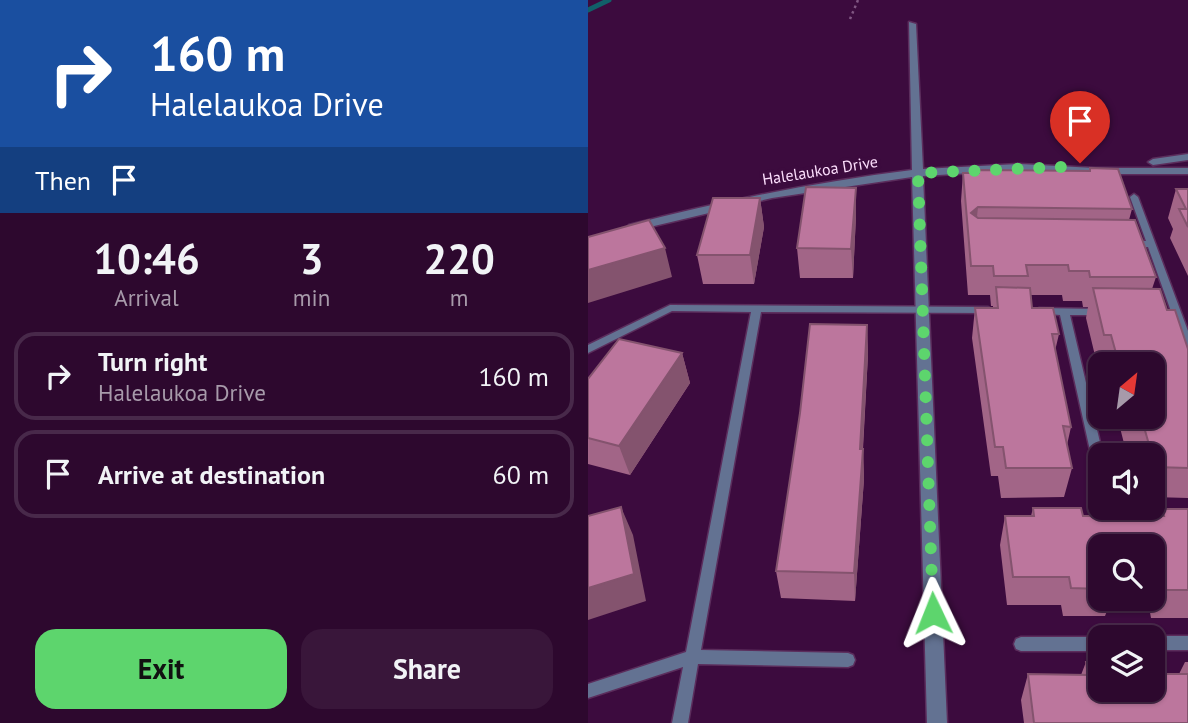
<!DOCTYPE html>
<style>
body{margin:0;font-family:"PT Sans",sans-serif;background:#39163a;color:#f1f3f6;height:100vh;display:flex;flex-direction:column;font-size:26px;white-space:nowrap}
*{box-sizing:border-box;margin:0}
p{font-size:23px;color:#a79aaa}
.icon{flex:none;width:38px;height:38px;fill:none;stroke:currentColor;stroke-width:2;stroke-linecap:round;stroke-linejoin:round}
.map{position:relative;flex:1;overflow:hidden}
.details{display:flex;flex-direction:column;background:#2d082e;width:588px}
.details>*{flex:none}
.hud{background:#1a4fa0;color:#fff;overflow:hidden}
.needle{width:46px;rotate:29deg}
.buttons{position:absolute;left:500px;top:352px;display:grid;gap:14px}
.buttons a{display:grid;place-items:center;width:77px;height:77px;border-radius:14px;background:#2d082e;box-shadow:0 2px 5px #0004,0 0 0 2px #48294a;font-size:35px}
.pin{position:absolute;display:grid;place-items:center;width:60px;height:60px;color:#fff;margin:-72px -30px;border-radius:50% 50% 50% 0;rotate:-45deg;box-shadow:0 0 7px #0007}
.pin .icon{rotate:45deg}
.me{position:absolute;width:77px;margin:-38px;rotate:358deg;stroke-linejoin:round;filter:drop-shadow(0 0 5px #0008)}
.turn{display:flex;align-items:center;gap:24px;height:147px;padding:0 35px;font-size:32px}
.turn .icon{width:91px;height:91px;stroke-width:2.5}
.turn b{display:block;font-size:49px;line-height:60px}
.then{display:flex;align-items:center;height:66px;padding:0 35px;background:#0003;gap:14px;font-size:26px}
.eta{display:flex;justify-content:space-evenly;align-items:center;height:119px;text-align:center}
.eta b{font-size:42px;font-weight:800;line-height:49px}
.action{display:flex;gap:14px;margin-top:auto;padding:14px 35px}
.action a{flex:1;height:80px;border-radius:21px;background:#5dd56d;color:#111;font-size:28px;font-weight:800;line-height:80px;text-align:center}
.action a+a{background:#39163a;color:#f1f3f6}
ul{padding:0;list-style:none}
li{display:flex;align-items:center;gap:21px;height:88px;margin:0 14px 10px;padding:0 21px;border:4px solid #48294a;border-radius:21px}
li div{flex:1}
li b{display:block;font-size:26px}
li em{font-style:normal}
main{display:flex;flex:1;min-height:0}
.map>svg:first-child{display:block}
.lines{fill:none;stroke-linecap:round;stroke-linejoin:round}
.stream{stroke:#116069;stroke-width:5}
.service-casing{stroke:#5b2d5c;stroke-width:3}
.minor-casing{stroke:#5b2d5c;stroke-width:3}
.path{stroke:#815783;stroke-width:2.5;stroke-dasharray:2.5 3.5;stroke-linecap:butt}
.service{fill:#637292;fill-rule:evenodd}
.minor{fill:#637292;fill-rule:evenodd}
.wall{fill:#a26587;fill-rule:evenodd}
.shaded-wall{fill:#84536e}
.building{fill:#bc769d;stroke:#84536e;stroke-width:2}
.route{stroke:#5dd56d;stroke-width:12;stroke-dasharray:0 21.6}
.labels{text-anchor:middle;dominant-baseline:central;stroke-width:7;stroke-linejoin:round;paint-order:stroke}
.far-street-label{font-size:16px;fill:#fcdefc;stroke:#3c0b3e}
</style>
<main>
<section class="details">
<div class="hud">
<div class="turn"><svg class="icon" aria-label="right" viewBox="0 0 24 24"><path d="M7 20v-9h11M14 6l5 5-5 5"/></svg><div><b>160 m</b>Halelaukoa Drive</div></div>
<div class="then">Then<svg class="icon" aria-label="arrive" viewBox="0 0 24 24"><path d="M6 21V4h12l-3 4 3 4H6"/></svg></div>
</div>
<div class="eta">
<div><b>10:46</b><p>Arrival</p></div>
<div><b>3</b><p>min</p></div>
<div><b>220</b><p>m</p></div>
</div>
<ul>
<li><svg class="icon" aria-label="right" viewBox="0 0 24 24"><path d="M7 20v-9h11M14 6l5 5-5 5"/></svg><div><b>Turn right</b><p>Halelaukoa Drive</p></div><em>160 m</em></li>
<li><svg class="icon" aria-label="arrive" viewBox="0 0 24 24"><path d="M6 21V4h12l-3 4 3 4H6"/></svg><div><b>Arrive at destination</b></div><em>60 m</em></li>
</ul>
<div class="action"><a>Exit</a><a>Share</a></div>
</section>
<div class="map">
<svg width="600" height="723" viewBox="0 0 600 723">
<rect width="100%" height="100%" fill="#3c0b3e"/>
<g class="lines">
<!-- stream -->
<path class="stream" d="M0,10L21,0"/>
<!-- service casing -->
<g class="service-casing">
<path id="service" d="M546,194L550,197L600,331V349L595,345L560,247H544L540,244L544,241H558L542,197Z
M82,305L400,307L405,310L400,313L173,312L113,650L260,653L265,655L267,660L265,665L260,667L110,664L100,723H84L95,667L0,698V684L98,652L163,312L84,311L0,353V345Z
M451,308L512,309L517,312L512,315H482L515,455H513V478L509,476L507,473L472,315L448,313L446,311Z
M565,636H600V650H565V637H563Z
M433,637H513V651H433L428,649L426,644L428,639Z"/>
</g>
<!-- minor casing -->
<g class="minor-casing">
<path id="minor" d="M321,22L328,24L335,169L432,164L507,168H600V174H507L432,170L335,176L359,723H339L324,177L184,198L45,231L39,227L41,225C134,201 228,182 324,170Z
M600,154V160L565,165L560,162L565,159Z"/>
</g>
<!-- path -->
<path class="path" d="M262,19L270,0"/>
<!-- service -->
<use href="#service" class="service"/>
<!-- minor -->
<use href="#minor" class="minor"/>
</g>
<!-- wall -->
<path class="wall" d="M502,168L544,209L541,220L568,277L564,289L579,310L600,349V498L565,497V455H539L529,416H565V364H509L498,318L500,307H495L494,301H475L474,295H443L444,308L471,334L467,351L483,427L479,445L484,468L476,497L413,498L410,476H403L384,338L387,308H405V306H403L402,295H380L373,201L375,173L501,171Z
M268,188V216L265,278H212L209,248Z
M588,189H600V276L582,238L585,229L580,218Z
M172,198L176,227L166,284H115L109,255Z
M279,325L280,355L275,449L276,479L267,601L193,598L188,571Z
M94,353L102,383L42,475L0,464V379Z
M445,508L495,516H572L574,509H600V618H563L561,607L521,606L517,616H475L473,605H419L412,545L417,516H443ZM513,546H565V598H513Z
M498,662L513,690L591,674L597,662H600V723H436L433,700L440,674L493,675Z"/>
<!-- shaded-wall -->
<path class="shaded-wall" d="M268,188V216L265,278L263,249Z
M172,198L176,227L166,284L162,255Z
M390,207L387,236L380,242L383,213Z
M77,248L84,277L0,303V270Z
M279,325L280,355L273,479L272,449Z
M94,353L102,383L42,475L31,446Z
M275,449L276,479L267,601L266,573Z
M33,507L45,535L58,601L0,620V588Z"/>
<!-- building -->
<path class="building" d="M502,168L530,169L544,209L390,207L383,213L390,218L547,220L568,277H502L501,271H481L480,265H438L440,276H406L405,266H383L375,173H391V170L502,171Z
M218,187L268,188L263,249L209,248Z
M588,189H600V227L591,209H598Z
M125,198H172L162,255H109Z
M61,220L77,248L0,270V237Z
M408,287L442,288L444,308H465L471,334H464L483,427L475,426L484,468H418L415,447H407L387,308H410Z
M505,288L572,289L579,310H587L600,349V468L567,467L565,455H564L556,427H549L546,416H565V364H531L523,335H516Z
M222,324L279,325L272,449H275L266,573L188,571L212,413Z
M31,339L94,353L31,446L0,438V379Z
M33,507L46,574L0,588V516Z
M445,508H493L495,516H576L574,509H600V590H576L573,579H565V546H513V589L483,588L481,577H425L417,516H446Z
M498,662H513V690H565V674H600V723H446L440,674L500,675Z"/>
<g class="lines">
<!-- route -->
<path class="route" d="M345,613L330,173L474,167L492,163"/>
</g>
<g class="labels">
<!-- far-street labels -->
<g class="far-street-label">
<text transform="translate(232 170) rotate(-9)">Halelaukoa Drive</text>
</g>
</g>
</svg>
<div class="buttons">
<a><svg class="needle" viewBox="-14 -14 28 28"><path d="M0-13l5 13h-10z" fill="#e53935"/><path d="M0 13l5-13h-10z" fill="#a79aaa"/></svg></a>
<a><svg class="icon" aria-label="sound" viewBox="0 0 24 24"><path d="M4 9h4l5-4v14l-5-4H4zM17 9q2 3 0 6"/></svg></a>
<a><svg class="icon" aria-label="search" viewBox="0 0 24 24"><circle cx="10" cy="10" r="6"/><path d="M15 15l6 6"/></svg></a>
<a><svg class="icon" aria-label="layers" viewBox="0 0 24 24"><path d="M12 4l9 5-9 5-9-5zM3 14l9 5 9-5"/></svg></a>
</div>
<div class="pin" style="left:492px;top:163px;background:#d93025"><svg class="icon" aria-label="arrive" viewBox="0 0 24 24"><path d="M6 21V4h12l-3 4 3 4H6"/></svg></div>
<svg class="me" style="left:345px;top:613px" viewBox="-20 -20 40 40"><path d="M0-17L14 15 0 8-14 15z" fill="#5dd56d" stroke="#fff" stroke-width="4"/></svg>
</div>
</main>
